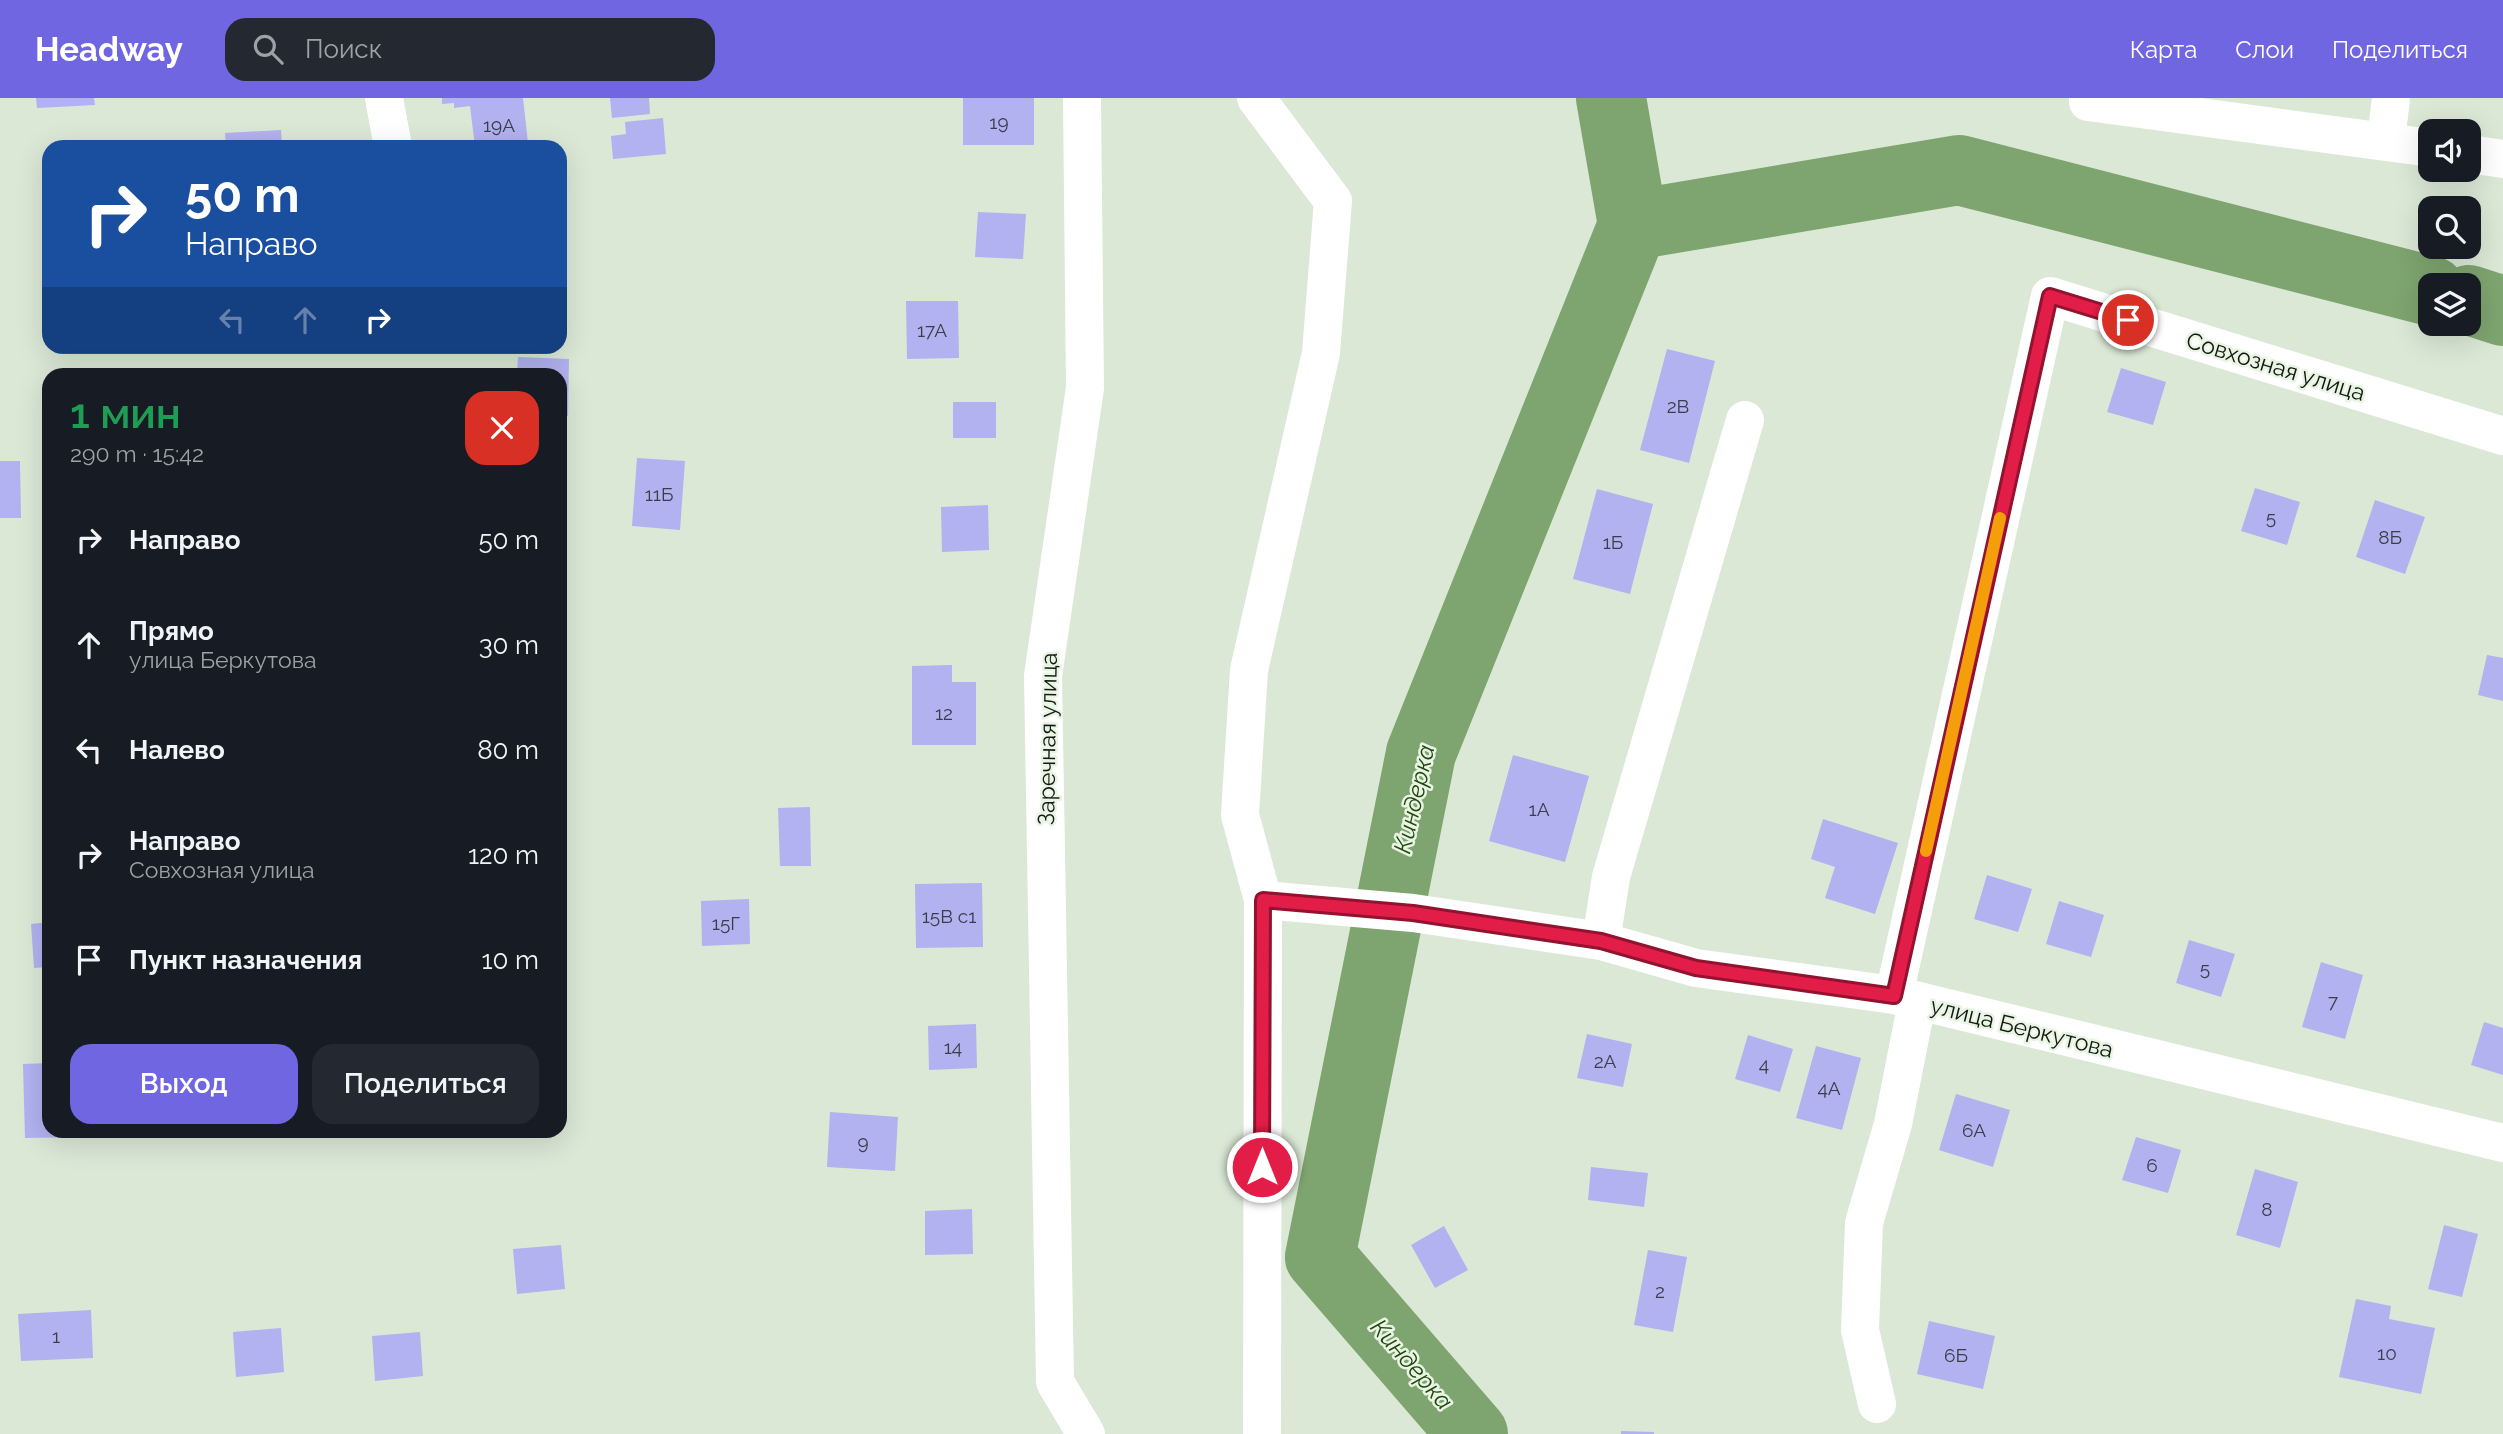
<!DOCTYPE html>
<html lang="ru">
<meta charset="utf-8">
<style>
body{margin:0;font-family:Raleway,sans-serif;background:#242831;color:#f1f3f6;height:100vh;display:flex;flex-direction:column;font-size:26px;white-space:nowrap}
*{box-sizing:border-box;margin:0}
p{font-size:23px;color:#9ea1a6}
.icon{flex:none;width:38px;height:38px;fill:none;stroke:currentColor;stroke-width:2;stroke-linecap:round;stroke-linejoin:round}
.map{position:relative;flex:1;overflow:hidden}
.side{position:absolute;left:42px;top:270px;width:525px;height:770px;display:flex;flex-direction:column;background:#171b24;border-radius:21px;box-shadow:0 7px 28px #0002}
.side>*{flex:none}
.guide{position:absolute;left:42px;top:42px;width:525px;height:214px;border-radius:21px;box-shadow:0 7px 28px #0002;background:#1a4fa0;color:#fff;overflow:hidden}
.controls{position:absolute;left:2418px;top:21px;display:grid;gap:14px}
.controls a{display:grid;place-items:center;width:63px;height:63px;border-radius:14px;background:#171b24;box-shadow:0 7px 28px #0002;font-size:35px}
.pin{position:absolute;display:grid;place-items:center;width:60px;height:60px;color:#fff;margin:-30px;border:4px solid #fff;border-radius:50%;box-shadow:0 2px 7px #0007}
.me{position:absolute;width:77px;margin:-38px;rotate:0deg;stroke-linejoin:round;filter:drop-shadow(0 0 5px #0008)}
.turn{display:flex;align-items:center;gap:24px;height:147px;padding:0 28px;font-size:32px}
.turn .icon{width:91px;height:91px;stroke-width:2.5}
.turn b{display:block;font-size:49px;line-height:60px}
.lanes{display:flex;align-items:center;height:66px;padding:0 28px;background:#0003;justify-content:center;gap:35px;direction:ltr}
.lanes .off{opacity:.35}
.round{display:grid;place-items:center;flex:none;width:74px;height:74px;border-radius:21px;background:#242831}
.head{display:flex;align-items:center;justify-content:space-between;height:119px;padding:0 28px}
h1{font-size:42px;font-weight:600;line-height:52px;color:#1e9e55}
.primary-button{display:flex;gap:14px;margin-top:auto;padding:14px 28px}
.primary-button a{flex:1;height:80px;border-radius:21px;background:#7166e1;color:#fff;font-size:28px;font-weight:600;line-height:80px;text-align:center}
.primary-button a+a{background:#242831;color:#f1f3f6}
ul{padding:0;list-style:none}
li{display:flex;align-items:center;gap:21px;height:105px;padding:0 28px}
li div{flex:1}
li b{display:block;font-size:26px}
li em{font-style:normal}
header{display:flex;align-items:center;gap:42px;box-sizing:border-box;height:98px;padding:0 35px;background:#7166e1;color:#fff}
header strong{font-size:33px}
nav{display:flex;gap:38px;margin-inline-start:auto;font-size:24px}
.search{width:490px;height:63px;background:#242831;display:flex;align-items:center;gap:18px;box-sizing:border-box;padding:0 24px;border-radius:21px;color:#9ea1a6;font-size:26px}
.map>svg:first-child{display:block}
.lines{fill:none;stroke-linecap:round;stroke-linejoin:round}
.river{stroke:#7ea46f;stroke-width:70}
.building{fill:#b1b2ef}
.minor{stroke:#fff;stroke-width:38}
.route-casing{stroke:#92132f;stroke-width:18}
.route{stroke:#e11d48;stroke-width:12}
.slow{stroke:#f59e0b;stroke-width:12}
.labels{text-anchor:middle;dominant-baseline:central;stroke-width:5;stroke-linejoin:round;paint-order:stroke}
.number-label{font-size:19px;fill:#3b3e49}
.street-label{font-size:23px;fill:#141812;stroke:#e8f5e3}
.water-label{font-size:24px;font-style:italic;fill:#22460f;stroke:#e8f5e3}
</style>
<header>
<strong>Headway</strong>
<div class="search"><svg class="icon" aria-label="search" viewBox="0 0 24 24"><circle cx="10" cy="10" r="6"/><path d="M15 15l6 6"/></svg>Поиск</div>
<nav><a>Карта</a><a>Слои</a><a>Поделиться</a></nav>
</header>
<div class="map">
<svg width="2503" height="1336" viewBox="0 0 2503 1336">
<rect width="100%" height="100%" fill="#dbe8d6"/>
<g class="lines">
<!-- river -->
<path class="river" d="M1633,127L1959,72L2431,193
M2469,202L2503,213
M1473,1336L1320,1159L1421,655L1633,127L1611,0"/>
</g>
<!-- building -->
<path class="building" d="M36,0H94L95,7L37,10Z
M442,0H523L528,45L475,49L470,8L454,10V5L442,6Z
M610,0H649L650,16L612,20Z
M963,0H1034V47H963Z
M663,20L666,56L613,61L611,38L626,36L625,24Z
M281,32L282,49H226L225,35Z
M978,114L1026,116L1023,161L975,159Z
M906,203H958L959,260L907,261Z
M1667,251L1715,263L1689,365L1640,352Z
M518,259L569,261L568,318L560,317V276H517Z
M2121,270L2166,284L2153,327L2107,314Z
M953,304H996V340H953Z
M637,360L685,363L680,432L632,428Z
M0,363H20L21,420H0Z
M2255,390L2300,404L2287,447L2241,433Z
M1597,391L1653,406L1630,496L1573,481Z
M2375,402L2425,419L2405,476L2356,459Z
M988,407L989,452L942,454L941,409Z
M2487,557L2503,560V603L2478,597Z
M952,567V584H976V647H912V568Z
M1513,657L1589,678L1565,764L1489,743Z
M810,709L811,768H780L778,710Z
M1823,721L1898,745L1875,816L1825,800L1835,769L1811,761Z
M1987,777L2032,791L2018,834L1974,821Z
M982,785L983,849L916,850L915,786Z
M749,801L750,846L702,848L701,803Z
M2059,803L2104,817L2091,859L2046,846Z
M49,824V869L34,870L31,826Z
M2189,842L2235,856L2221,899L2176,885Z
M2321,864L2363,877L2345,941L2302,929Z
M2484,924L2503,930V977L2471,967Z
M976,926L977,970L929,972L928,928Z
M1587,936L1632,946L1623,989L1577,980Z
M1748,937L1793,951L1780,994L1735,981Z
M1816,948L1861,960L1842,1032L1796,1020Z
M49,965V1032H84V1039L25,1040L23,966Z
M1956,996L2010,1012L1993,1069L1939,1052Z
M830,1014L898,1019L895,1073L827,1069Z
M2136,1039L2181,1052L2168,1095L2122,1082Z
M1591,1069L1648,1075L1644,1109L1588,1102Z
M2255,1071L2298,1084L2280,1150L2236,1137Z
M972,1111L973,1156L925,1157V1113Z
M2444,1127L2478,1136L2462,1199L2428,1191Z
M1444,1128L1468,1172L1435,1190L1411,1147Z
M561,1147L565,1191L517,1196L513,1151Z
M1648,1152L1687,1159L1673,1234L1634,1227Z
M2356,1201L2391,1208L2389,1221L2435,1230L2421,1296L2339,1279Z
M91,1212L93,1260L21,1263L18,1216Z
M1929,1223L1995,1238L1983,1291L1917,1276Z
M281,1230L284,1274L236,1279L233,1234Z
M420,1234L423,1278L375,1283L372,1238Z
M1621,1333L1654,1334V1336H1621Z"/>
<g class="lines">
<!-- minor -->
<path class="minor" d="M384,0L393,49
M1082,0L1085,290L1043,578L1055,1284L1086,1336
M1256,0L1333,103L1321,255L1249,572L1240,717L1263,802L1262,1336
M2088,0V4L2431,50
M2386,43L2391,0
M2469,56L2503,61
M1263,802L1413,815L1601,843L1696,870L1894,897L2503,1045
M1601,843L1611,779L1745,322
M1894,897L2050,198L2503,338
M1877,1306L1860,1232L1864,1125L1893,1026L1917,904"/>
</g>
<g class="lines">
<!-- route casing -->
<g class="route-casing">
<path id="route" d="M1262,1069L1263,802L1413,815L1601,843L1696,870L1894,898L2050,198L2128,222"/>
</g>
<!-- route -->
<use href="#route" class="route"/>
<!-- slow -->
<path class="slow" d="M1926,753L2000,420"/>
</g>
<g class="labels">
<!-- number labels -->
<g class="number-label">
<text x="999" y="24">19</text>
<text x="499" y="27">19А</text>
<text x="932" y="232">17А</text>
<text x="1678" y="308">2В</text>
<text x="659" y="396">11Б</text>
<text x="2271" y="419">5</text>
<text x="2390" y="439">8Б</text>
<text x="1613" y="444">1Б</text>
<text x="944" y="615">12</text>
<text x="1539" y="711">1А</text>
<text x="949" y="818">15В с1</text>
<text x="726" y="825">15Г</text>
<text x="2205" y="870">5</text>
<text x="2333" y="903">7</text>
<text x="953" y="949">14</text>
<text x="1605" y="963">2А</text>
<text x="1764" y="966">4</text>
<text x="1829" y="990">4А</text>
<text x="1974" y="1032">6А</text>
<text x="863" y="1044">9</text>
<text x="2152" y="1067">6</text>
<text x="2267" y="1111">8</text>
<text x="1660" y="1193">2</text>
<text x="56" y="1238">1</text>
<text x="2387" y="1255">10</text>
<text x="1956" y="1257">6Б</text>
</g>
<!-- street labels -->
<g class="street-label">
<text transform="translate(2276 268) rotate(17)">Совхозная улица</text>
<text transform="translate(1047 641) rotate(-89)">Заречная улица</text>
<text transform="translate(2022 929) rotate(14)">улица Беркутова</text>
</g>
<!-- water labels -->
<g class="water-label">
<text transform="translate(1414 701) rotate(-77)">Киндерка</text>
<text transform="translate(1412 1266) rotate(49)">Киндерка</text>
</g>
</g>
</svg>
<div class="controls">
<a><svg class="icon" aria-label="sound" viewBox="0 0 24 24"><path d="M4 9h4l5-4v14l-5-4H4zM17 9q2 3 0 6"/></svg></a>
<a><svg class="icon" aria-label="search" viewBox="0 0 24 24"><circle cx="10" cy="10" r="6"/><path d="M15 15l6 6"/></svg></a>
<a><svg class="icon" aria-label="layers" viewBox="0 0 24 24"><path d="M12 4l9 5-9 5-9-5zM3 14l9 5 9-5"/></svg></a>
</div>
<div class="pin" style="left:2128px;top:222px;background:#d93025"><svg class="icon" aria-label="arrive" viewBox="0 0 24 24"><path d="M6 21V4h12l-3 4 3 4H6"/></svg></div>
<svg class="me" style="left:1262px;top:1069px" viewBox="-20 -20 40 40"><circle r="17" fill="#e11d48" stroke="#fff" stroke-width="3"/><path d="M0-11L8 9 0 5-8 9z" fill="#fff"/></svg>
<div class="guide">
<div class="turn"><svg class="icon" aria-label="right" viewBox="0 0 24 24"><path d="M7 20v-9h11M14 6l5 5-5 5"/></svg><div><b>50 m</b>Направо</div></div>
<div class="lanes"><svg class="icon off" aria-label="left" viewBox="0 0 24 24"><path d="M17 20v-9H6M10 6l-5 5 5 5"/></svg><svg class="icon off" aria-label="ahead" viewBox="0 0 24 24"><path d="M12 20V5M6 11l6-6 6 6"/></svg><svg class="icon" aria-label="right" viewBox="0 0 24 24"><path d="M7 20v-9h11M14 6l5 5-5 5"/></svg></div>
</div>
<section class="side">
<div class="head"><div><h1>1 мин</h1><p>290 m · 15:42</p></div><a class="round" style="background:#d93025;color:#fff"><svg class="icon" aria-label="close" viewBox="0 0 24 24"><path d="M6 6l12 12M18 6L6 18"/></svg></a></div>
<ul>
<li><svg class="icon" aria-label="right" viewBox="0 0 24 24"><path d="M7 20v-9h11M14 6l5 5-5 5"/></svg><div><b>Направо</b></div><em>50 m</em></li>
<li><svg class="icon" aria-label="ahead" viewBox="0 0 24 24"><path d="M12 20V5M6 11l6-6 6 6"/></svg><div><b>Прямо</b><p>улица Беркутова</p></div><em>30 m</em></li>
<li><svg class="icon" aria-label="left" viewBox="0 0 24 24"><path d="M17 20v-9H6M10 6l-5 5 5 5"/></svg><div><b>Налево</b></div><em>80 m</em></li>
<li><svg class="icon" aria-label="right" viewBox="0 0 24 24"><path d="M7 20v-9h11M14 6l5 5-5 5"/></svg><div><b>Направо</b><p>Совхозная улица</p></div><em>120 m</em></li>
<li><svg class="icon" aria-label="arrive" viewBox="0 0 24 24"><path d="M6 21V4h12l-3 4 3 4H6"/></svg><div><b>Пункт назначения</b></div><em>10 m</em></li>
</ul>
<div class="primary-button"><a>Выход</a><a>Поделиться</a></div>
</section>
</div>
